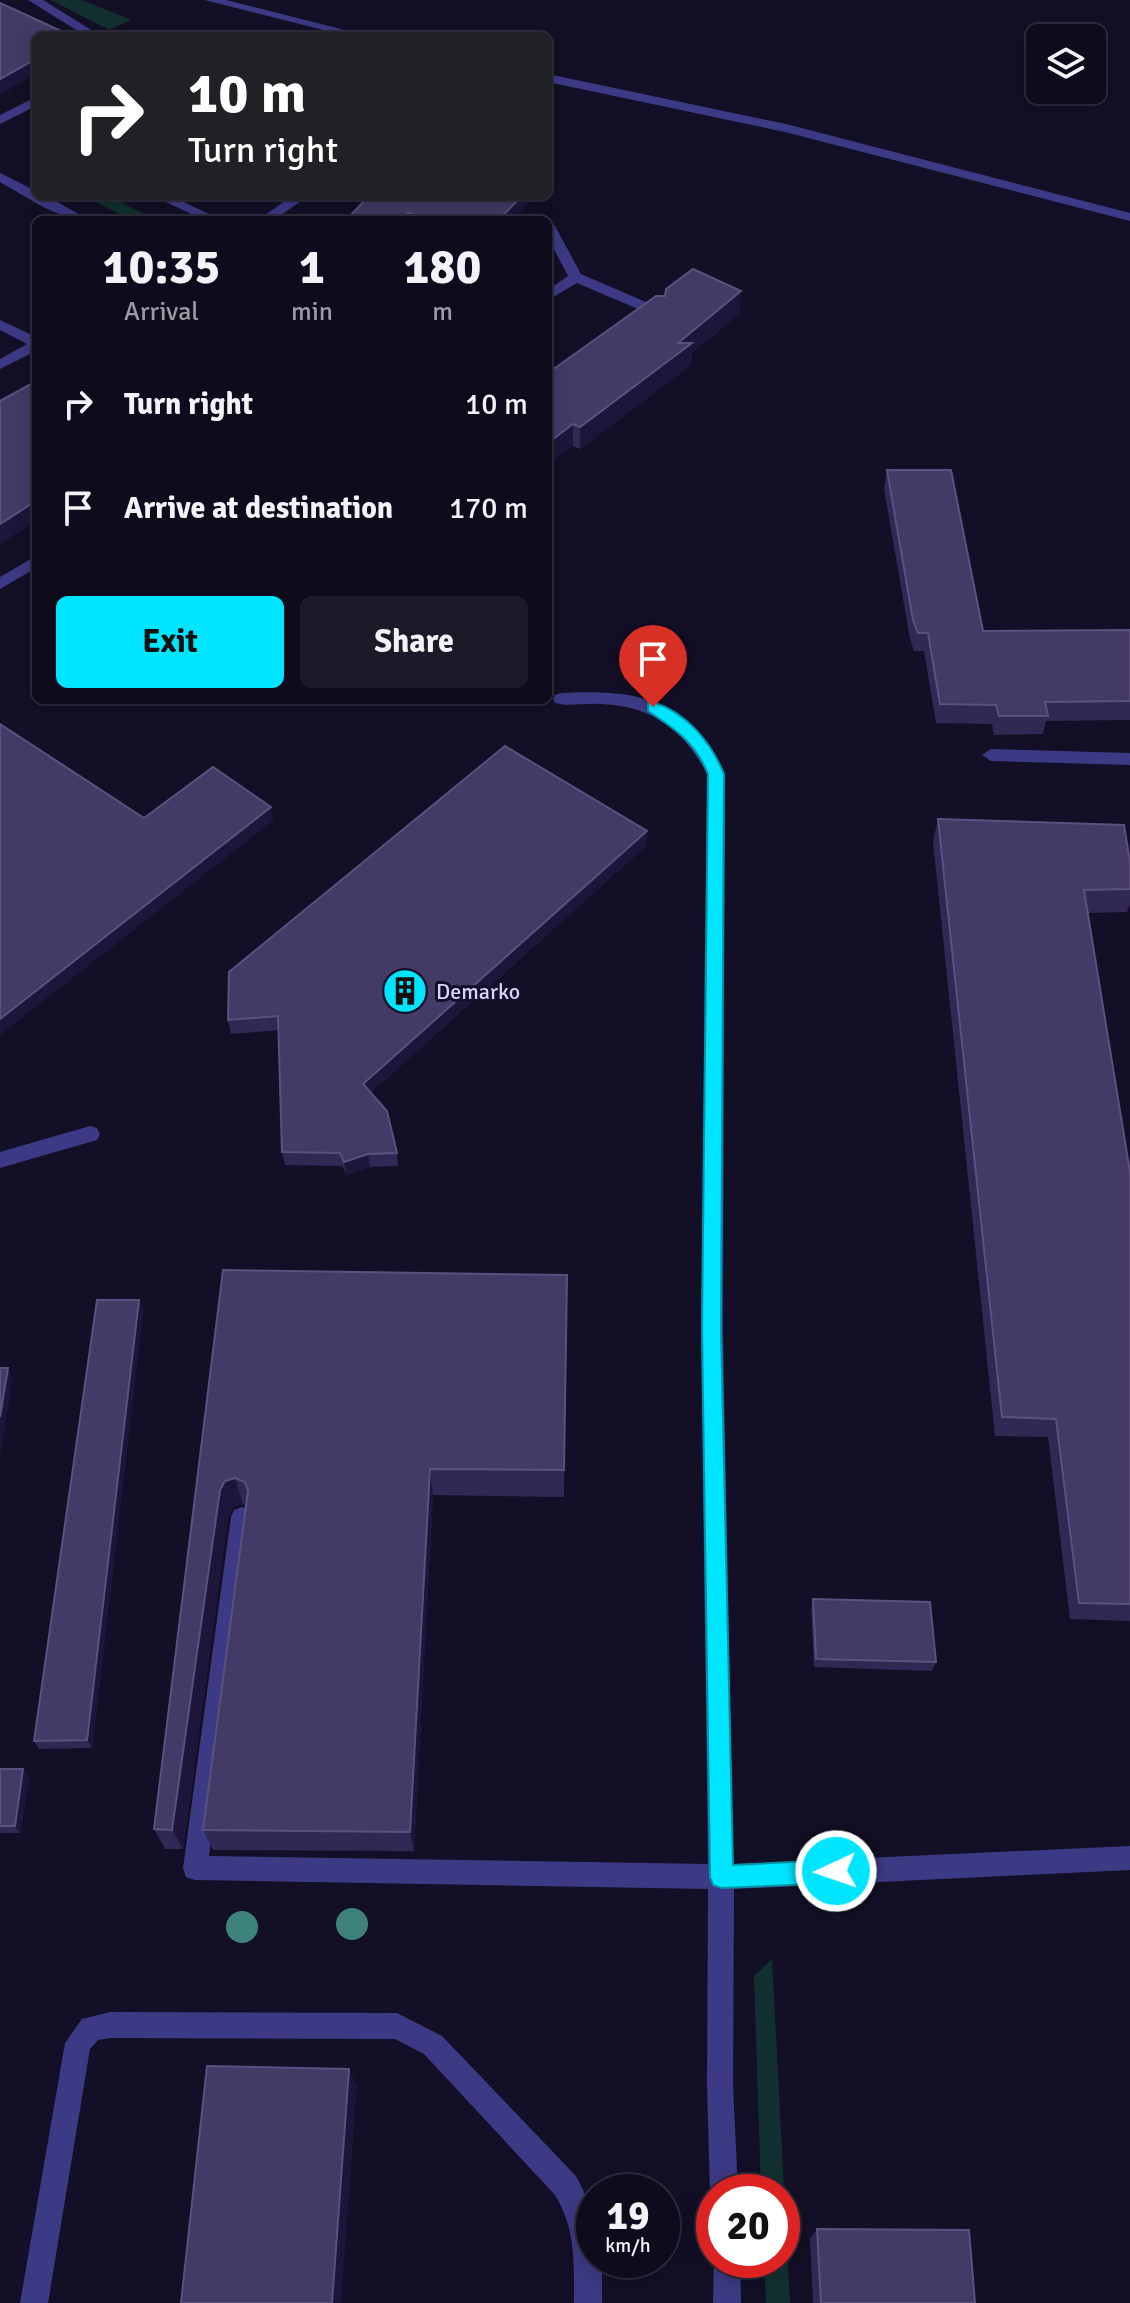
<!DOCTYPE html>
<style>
body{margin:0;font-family:Signika,sans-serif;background:#1c1929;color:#f1f3f6;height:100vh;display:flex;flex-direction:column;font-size:30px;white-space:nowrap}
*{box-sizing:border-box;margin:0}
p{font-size:26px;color:#9b9ba3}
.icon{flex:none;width:44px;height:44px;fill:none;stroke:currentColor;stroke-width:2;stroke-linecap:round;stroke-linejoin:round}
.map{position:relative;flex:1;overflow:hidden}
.drawer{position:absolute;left:32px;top:216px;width:520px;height:488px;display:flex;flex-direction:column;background:#0e0b1c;border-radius:12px;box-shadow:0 4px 20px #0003,0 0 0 2px #2e2b3b}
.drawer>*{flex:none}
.hud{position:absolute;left:32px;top:32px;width:520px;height:168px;border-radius:12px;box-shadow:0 4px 20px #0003,0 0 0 2px #2e2b3b;background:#202124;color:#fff;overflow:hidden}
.buttons{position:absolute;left:1026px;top:24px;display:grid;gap:16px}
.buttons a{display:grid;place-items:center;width:80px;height:80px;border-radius:12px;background:#0e0b1c;box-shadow:0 4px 20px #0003,0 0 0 2px #2e2b3b;font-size:40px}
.speed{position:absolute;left:576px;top:2174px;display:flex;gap:16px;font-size:40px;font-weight:700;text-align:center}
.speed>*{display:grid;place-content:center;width:104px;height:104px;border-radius:50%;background:#0e0b1c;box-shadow:0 4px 20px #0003,0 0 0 2px #2e2b3b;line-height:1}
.speed small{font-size:20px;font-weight:400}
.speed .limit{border:12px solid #d22;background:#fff;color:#111}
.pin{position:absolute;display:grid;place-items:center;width:68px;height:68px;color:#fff;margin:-82px -34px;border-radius:50% 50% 50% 0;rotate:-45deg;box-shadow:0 0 8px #0007}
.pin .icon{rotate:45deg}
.me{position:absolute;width:88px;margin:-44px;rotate:267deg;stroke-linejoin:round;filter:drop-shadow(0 0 6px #0008)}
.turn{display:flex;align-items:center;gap:28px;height:168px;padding:0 24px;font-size:36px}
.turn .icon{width:104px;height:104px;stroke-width:2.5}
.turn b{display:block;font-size:56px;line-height:68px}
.eta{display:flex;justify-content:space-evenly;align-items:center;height:136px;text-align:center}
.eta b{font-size:48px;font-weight:700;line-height:56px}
.action{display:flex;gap:16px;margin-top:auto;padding:16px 24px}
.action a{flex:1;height:92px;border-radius:12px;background:#00e5ff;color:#111;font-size:32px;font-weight:700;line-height:92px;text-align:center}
.action a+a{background:#1c1929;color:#f1f3f6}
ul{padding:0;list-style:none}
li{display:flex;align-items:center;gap:24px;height:104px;padding:0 24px}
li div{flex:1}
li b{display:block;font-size:30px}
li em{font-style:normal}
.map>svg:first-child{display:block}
.green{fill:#12302f}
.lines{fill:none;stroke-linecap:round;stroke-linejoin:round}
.service{fill:#3d3a85;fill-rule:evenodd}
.minor{fill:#3d3a85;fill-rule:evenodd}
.tree{fill:#3d827b}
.wall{fill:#312854}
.shaded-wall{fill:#1d163a}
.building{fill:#433a66;stroke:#5a527e;stroke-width:2}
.route{fill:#00e5ff;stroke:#0095a6;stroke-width:2}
.labels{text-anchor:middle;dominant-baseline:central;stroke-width:6;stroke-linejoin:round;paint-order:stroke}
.poi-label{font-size:22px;fill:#d9d4ff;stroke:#130f26;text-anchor:start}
</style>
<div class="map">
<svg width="1130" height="2303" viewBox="0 0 1130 2303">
<rect width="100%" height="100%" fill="#130f26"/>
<!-- green -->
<path class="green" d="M51,0H82L131,20L109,30Z
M84,196H109L157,220H131Z
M772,1959L790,2303H766L764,2260H782V2192H761L754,1976Z"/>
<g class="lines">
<!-- service -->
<path class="service" d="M28,0H43L101,36H86Z
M205,0H226L368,36H347Z
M548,74L786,124L1130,213V221L785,132L548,82Z
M36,97V106L0,124V115Z
M0,173L36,191V196H47L89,220C58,220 27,197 0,182Z
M153,196H171L222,220H204Z
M292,196H308L274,220H258Z
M548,222L555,226L581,274L662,309V315H652L577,283L548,300V290L568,276L548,238Z
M0,320L36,337V351L0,369V359L27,344L0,330Z
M36,556V568L0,589V577Z
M561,693C641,689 687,699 725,774L723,1329L733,1864L1130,1846V1870L734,1889L733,2085L729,2094L720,2098L711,2094L707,2085L708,1889L195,1880L186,1877L183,1868L231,1517L234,1510L242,1507L250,1510L253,1517L209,1856L708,1864L701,1329L707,774C684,729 650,705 599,704C585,703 569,707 555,703L553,699L555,695Z
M991,749L1130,753V765L991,761L982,755Z
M90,1126L97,1128L100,1134L97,1140L0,1168V1152Z
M110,2012L397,2013L442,2036L575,2175C595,2209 594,2222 594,2260H602V2303H574C574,2264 576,2229 555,2195L424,2054L395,2039L110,2038L98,2040L90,2049L48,2303H20L65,2043L82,2019Z"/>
<!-- minor -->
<path class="minor" d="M720,2072L729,2076L733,2085L738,2192H714V2201L710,2192L707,2085L711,2076Z
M714,2256V2260H740L741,2303H713Z"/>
</g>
<!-- trees -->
<g class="tree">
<circle cx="352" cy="1924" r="16"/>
<circle cx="242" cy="1927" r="16"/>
</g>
<!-- wall -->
<path class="wall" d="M535,196L511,220H346Z
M740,313L692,353L691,365L580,449L573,446L548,373Z
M887,470L983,631L1130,630V720L1046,721L1043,734L994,735L992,724L936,723L924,651H914L910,639L884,489Z
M938,819L1130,862V903L1127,912L1088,913L1130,1172V1621L1070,1619L1048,1437L995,1436L933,842Z
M647,831L646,846L371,1092L397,1153L398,1166L370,1167L347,1175L342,1166L285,1165L282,1152L279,1030L231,1034L228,1020Z
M223,1270L567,1275L564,1497L433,1495L414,1851L213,1850L203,1830L246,1506L243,1504L233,1507L228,1517L183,1849H165L154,1829Z
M139,1300L143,1311L92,1748L39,1749L34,1741Z
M813,1599L936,1662L932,1671L814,1667L811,1608Z
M0,1769L29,1777L20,1833H0Z
M817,2229L975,2303H813L810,2239Z"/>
<!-- shaded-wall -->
<path class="shaded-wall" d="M36,59V74L0,94V79Z
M522,196H535L511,220H498Z
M408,213L409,220H402Z
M741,291L740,313L692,353L691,365L580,449V427Z
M573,424V446L548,465V443Z
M36,501V521L0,544V524Z
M271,807L274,820L0,1035V1019Z
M647,831L646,846L365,1097L363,1084Z
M368,1154L370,1167L347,1175L344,1162Z
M139,1300L143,1311L92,1748L87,1740Z
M8,1368L13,1378L0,1457V1417Z
M430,1469L433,1495L414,1851L410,1832Z
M235,1478L243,1504L233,1507L228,1517L183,1849L172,1830L220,1490L225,1481Z
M23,1769L29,1777L20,1833L15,1826Z
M349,2069L357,2086L341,2303H332Z"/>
<!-- building -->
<path class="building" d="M0,3L72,36H36V59L0,79Z
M369,196H522L498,220H433L408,213L402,220H346Z
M693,269L741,291L678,343H692L580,427L573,424L548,443V373L656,296H665L666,289Z
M36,380V501L0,524V401L33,383Z
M887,470H951L983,631L1130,630V701L1045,702L1048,716H999L996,705L940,704L928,633H918L913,620Z
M0,724L144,818L213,767L271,807L0,1019Z
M505,746L647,831L363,1084L387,1111L397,1153L368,1154L344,1162L340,1153L282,1152L278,1016L228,1020L229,972Z
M938,819L1124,825L1130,862V889L1084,890L1130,1172V1604L1079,1603L1056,1419L1002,1417Z
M223,1270L567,1275L564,1470L430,1469L410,1832L203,1830L248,1491L245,1482L235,1478L225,1481L220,1490L172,1830L154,1829Z
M97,1300H139L87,1740L34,1741Z
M0,1368H8L0,1417Z
M813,1599L930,1602L936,1662L816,1659Z
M0,1769H23L15,1826H0Z
M207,2066L349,2069L332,2303H181Z
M817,2229L969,2230L975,2303H821Z"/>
<!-- route -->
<path class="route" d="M653,702C687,713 711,742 724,774L721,1329L733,1865L836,1860L844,1863L847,1871L844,1879L836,1883L721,1888L713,1885L710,1877L702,1329L708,774C695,742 675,729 648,711V703Z"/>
<!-- icons -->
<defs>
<g id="building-disc" transform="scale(2.3)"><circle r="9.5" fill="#00e5ff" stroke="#130f26"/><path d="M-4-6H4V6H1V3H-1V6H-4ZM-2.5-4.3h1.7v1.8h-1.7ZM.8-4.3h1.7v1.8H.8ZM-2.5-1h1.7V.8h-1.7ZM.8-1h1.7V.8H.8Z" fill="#111"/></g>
</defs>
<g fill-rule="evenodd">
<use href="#building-disc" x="405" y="991"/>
</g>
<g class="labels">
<!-- poi labels -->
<g class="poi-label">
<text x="436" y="991">Demarko</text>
</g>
</g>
</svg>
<div class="buttons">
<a><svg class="icon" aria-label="layers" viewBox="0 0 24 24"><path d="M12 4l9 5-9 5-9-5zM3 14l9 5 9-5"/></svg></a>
</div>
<div class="speed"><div>19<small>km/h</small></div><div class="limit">20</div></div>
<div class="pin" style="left:653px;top:707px;background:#d93025"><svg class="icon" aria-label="arrive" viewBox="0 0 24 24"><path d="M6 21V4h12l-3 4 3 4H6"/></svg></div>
<svg class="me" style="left:836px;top:1871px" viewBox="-20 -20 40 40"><circle r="17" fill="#00e5ff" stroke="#fff" stroke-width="3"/><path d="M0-11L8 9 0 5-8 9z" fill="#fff"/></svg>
<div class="hud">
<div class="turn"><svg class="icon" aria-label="right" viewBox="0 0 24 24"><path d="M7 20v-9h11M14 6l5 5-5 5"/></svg><div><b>10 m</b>Turn right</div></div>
</div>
<section class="drawer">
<div class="eta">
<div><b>10:35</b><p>Arrival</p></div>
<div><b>1</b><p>min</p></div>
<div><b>180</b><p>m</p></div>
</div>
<ul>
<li><svg class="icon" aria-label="right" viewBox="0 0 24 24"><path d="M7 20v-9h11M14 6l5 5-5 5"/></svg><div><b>Turn right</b></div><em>10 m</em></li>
<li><svg class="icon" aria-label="arrive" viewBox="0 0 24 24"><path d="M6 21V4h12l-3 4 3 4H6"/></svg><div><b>Arrive at destination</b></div><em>170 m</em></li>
</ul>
<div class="action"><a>Exit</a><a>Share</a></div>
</section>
</div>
